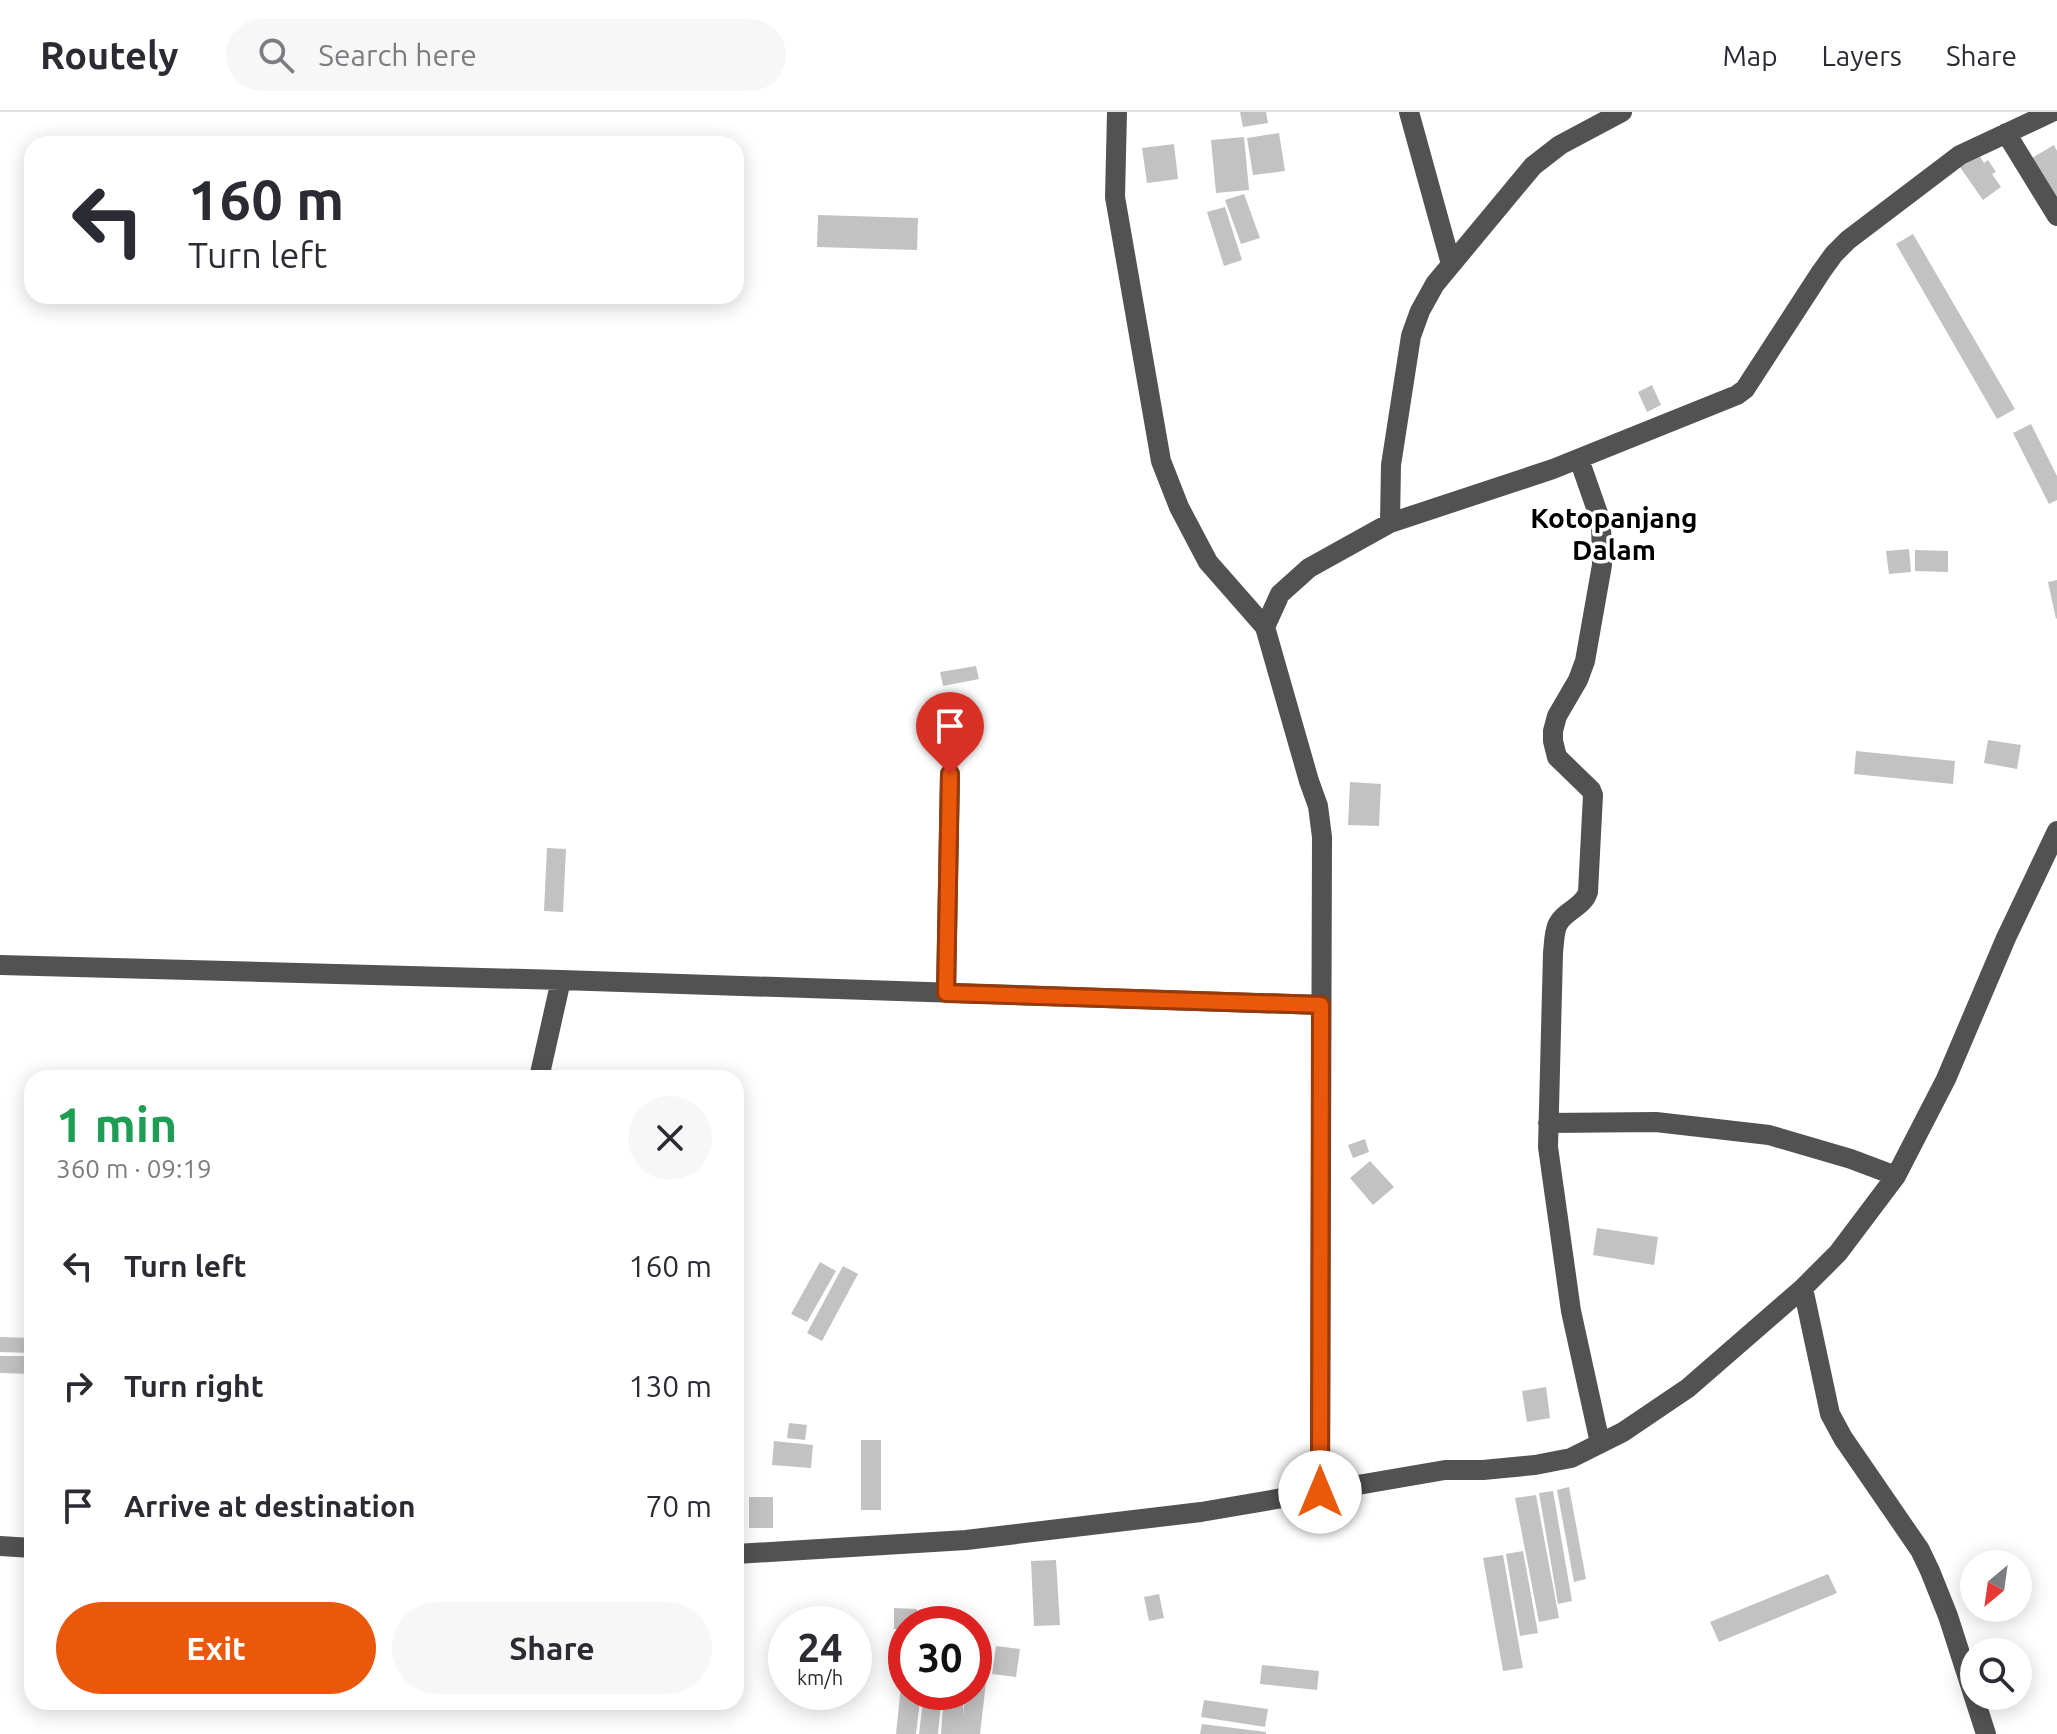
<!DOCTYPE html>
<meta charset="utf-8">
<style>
body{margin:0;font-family:Ubuntu,sans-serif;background:#f7f7f7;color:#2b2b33;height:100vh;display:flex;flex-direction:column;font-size:30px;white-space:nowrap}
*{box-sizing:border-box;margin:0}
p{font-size:26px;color:#7c7c81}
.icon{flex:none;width:44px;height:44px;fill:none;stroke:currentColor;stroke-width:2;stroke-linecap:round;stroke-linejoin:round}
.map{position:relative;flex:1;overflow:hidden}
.drawer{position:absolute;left:24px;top:958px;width:720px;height:640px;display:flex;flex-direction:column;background:#fff;border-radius:24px;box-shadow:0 4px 20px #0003}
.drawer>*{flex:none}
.hud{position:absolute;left:24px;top:24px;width:720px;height:168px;border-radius:24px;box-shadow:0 4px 20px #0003;background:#fff;color:#2b2b33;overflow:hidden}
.needle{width:52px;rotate:209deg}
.buttons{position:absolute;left:1960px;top:1438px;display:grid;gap:16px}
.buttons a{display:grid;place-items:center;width:72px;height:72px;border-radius:50%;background:#fff;box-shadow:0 4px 20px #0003;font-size:40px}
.speed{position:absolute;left:768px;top:1494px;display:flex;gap:16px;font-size:40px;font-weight:700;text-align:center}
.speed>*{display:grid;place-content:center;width:104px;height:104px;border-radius:50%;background:#fff;box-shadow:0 4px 20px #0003;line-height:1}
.speed small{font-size:20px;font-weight:400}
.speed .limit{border:12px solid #d22;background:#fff;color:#111}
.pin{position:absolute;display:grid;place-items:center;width:68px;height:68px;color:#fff;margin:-82px -34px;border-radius:50% 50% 50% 0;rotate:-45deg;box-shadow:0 0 8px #0007}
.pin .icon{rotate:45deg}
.me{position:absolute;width:88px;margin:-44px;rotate:0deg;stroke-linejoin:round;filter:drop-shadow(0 0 6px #0008)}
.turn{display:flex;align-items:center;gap:28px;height:168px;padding:0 32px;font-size:36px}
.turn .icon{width:104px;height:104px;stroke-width:2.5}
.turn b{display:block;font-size:56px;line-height:68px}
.round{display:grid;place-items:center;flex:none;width:84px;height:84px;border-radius:42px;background:#f7f7f7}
.summary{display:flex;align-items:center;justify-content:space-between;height:136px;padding:0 32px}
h1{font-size:48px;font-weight:700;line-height:60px;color:#1e9e55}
.button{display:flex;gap:16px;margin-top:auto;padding:16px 32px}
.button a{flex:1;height:92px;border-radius:48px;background:#ea580c;color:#fff;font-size:32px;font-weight:700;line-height:92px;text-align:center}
.button a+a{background:#f7f7f7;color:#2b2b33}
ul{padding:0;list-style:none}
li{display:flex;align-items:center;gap:24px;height:120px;padding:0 32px}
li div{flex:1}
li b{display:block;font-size:30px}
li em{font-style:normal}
header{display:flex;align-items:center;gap:48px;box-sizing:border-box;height:112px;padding:0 40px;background:#fff;border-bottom:2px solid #e1e1e2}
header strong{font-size:38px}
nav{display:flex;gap:44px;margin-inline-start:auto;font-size:28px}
.search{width:560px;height:72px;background:#f7f7f7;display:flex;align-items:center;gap:20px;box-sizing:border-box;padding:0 28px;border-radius:44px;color:#7c7c81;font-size:30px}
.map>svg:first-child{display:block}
.building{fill:#c2c2c2}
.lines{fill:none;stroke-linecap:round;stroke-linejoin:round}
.minor{stroke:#525252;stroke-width:20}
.route-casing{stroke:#983908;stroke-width:20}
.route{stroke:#ea580c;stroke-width:14}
.labels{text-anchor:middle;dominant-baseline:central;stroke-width:7;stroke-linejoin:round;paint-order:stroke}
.quarter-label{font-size:28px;font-weight:bold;fill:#000;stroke:#fff}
</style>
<header>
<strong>Routely</strong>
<div class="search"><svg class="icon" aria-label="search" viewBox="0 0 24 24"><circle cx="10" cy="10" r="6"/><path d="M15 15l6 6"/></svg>Search here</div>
<nav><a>Map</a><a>Layers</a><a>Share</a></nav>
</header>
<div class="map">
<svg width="2057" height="1622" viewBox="0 0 2057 1622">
<rect width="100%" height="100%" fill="#fff"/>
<!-- building -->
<path class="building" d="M1240,0H1266L1268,11L1243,15Z
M1279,21L1285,59L1253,63L1247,26Z
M1244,25L1249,78L1216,81L1211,28Z
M1174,32L1178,67L1147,71L1142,36Z
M2054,33L2057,39V88L2032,46Z
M1976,38L1984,51L1988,48L1996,60L1992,62L2001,75L1983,88L1957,51Z
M1244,82L1260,126L1241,132L1225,88Z
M1225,95L1242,148L1224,154L1207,100Z
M818,103L918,106L917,138L817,135Z
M1913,122L2015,297L1997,307L1896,132Z
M1652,273L1661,293L1647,300L1638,280Z
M2031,312L2057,364V388L2049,392L2013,321Z
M1909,437L1911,460L1889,462L1886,439Z
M1915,438L1948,439V460L1915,459Z
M2057,468V506L2056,507L2048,470Z
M976,554L979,567L943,574L940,560Z
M1988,628L2021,633L2017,657L1984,651Z
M1856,639L1955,649L1953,672L1854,662Z
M1350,670L1381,672L1379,714L1348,713Z
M547,736L566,737L563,800L544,799Z
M1365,1027L1369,1040L1353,1046L1348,1033Z
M1370,1049L1394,1075L1373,1093L1350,1066Z
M1597,1116L1658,1125L1654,1153L1593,1143Z
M820,1150L836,1159L807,1210L791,1202Z
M843,1154L858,1162L822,1229L807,1221Z
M0,1225L32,1226L31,1241L0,1240Z
M0,1244H32V1262L0,1261Z
M1546,1275L1550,1306L1527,1310L1522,1279Z
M789,1311L807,1313L805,1328L787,1326Z
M861,1328H881V1398H861Z
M774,1329L813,1333L811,1356L772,1353Z
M1569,1375L1586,1467L1574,1470L1557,1378Z
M1553,1379L1572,1489L1558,1492L1539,1381Z
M1536,1383L1559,1506L1539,1510L1515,1386Z
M749,1385H773V1416H749Z
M1523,1439L1538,1521L1520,1524L1506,1442Z
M1503,1443L1523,1556L1503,1559L1483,1446Z
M1056,1448L1060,1513L1034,1514L1031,1449Z
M1828,1462L1837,1481L1719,1530L1710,1510Z
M1159,1482L1164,1506L1149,1509L1144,1485Z
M894,1496L917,1497V1512H906V1517H894Z
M996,1534L1020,1537L1016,1565L992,1562Z
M974,1542L989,1544L980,1622H941L944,1580H964L963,1604L966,1580H974Z
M1262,1553L1319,1559L1317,1578L1260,1572Z
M903,1554H906V1580H921L916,1622H896Z
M924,1580H942L938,1622H919Z
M1204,1588L1268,1597L1265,1615L1201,1605Z
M1202,1612L1266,1620V1622H1200Z"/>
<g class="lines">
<!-- minor -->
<path class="minor" d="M1117,0L1115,85L1161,349L1179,395L1208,450L1265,515L1309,669L1318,694L1322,725L1320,1380
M1409,0L1451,152
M2006,21L2057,104
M1579,347L1601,410L1602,453L1585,549L1578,568L1557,604L1553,619V629L1557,645L1591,678L1593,683L1588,780C1583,796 1563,799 1557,814C1554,822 1554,832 1553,841L1548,1035L1571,1199L1600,1331
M1390,411L1391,353L1411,224L1420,199L1435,172L1533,54L1560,33L1622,0
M1265,515L1280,482L1309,456L1390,411L1553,357L1737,283L1745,277L1821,160L1834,142L1848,128L1960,43L2052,0
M0,853L561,868L1321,893
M946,881L950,662
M539,966L561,868
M1548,1011L1656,1010L1769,1023L1851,1047L1896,1064
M1803,1176L1830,1302L1843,1326L1920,1438L1930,1459L1948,1504L1986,1622
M0,1434L32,1436
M736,1442L966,1428L1201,1400L1445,1358H1483L1535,1353L1571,1346L1623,1320L1688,1276L1803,1176L1838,1141L1896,1064L1946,967L2006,826L2057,719"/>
</g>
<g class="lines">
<!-- route casing -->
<g class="route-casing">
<path id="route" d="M950,662L946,881L1321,893L1320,1380"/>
</g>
<!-- route -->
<use href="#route" class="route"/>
</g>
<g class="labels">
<!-- quarter labels -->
<g class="quarter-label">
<text x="1614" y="405">Kotopanjang<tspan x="1614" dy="32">Dalam</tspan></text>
</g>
</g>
</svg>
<div class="buttons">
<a><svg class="needle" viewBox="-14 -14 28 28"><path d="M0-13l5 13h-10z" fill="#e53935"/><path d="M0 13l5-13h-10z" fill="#7c7c81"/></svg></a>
<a><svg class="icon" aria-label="search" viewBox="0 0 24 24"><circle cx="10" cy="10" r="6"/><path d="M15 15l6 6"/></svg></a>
</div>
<div class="speed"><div>24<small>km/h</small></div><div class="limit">30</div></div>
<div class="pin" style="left:950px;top:662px;background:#d93025"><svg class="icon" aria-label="arrive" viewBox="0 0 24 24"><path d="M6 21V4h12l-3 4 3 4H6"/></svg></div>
<svg class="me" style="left:1320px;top:1380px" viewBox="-20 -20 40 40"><circle r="19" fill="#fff"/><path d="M0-13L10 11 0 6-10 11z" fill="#ea580c"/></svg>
<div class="hud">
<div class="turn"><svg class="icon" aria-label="left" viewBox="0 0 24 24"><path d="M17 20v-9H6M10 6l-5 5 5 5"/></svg><div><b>160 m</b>Turn left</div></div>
</div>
<section class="drawer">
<div class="summary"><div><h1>1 min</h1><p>360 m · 09:19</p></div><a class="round"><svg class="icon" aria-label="close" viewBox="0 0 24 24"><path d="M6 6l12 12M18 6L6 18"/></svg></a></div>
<ul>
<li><svg class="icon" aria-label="left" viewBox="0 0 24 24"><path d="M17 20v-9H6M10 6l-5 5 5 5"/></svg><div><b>Turn left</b></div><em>160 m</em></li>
<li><svg class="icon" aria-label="right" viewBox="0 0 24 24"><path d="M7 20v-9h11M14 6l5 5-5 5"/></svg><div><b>Turn right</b></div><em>130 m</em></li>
<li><svg class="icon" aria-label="arrive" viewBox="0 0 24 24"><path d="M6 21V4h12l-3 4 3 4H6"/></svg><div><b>Arrive at destination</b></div><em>70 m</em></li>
</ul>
<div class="button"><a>Exit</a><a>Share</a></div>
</section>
</div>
